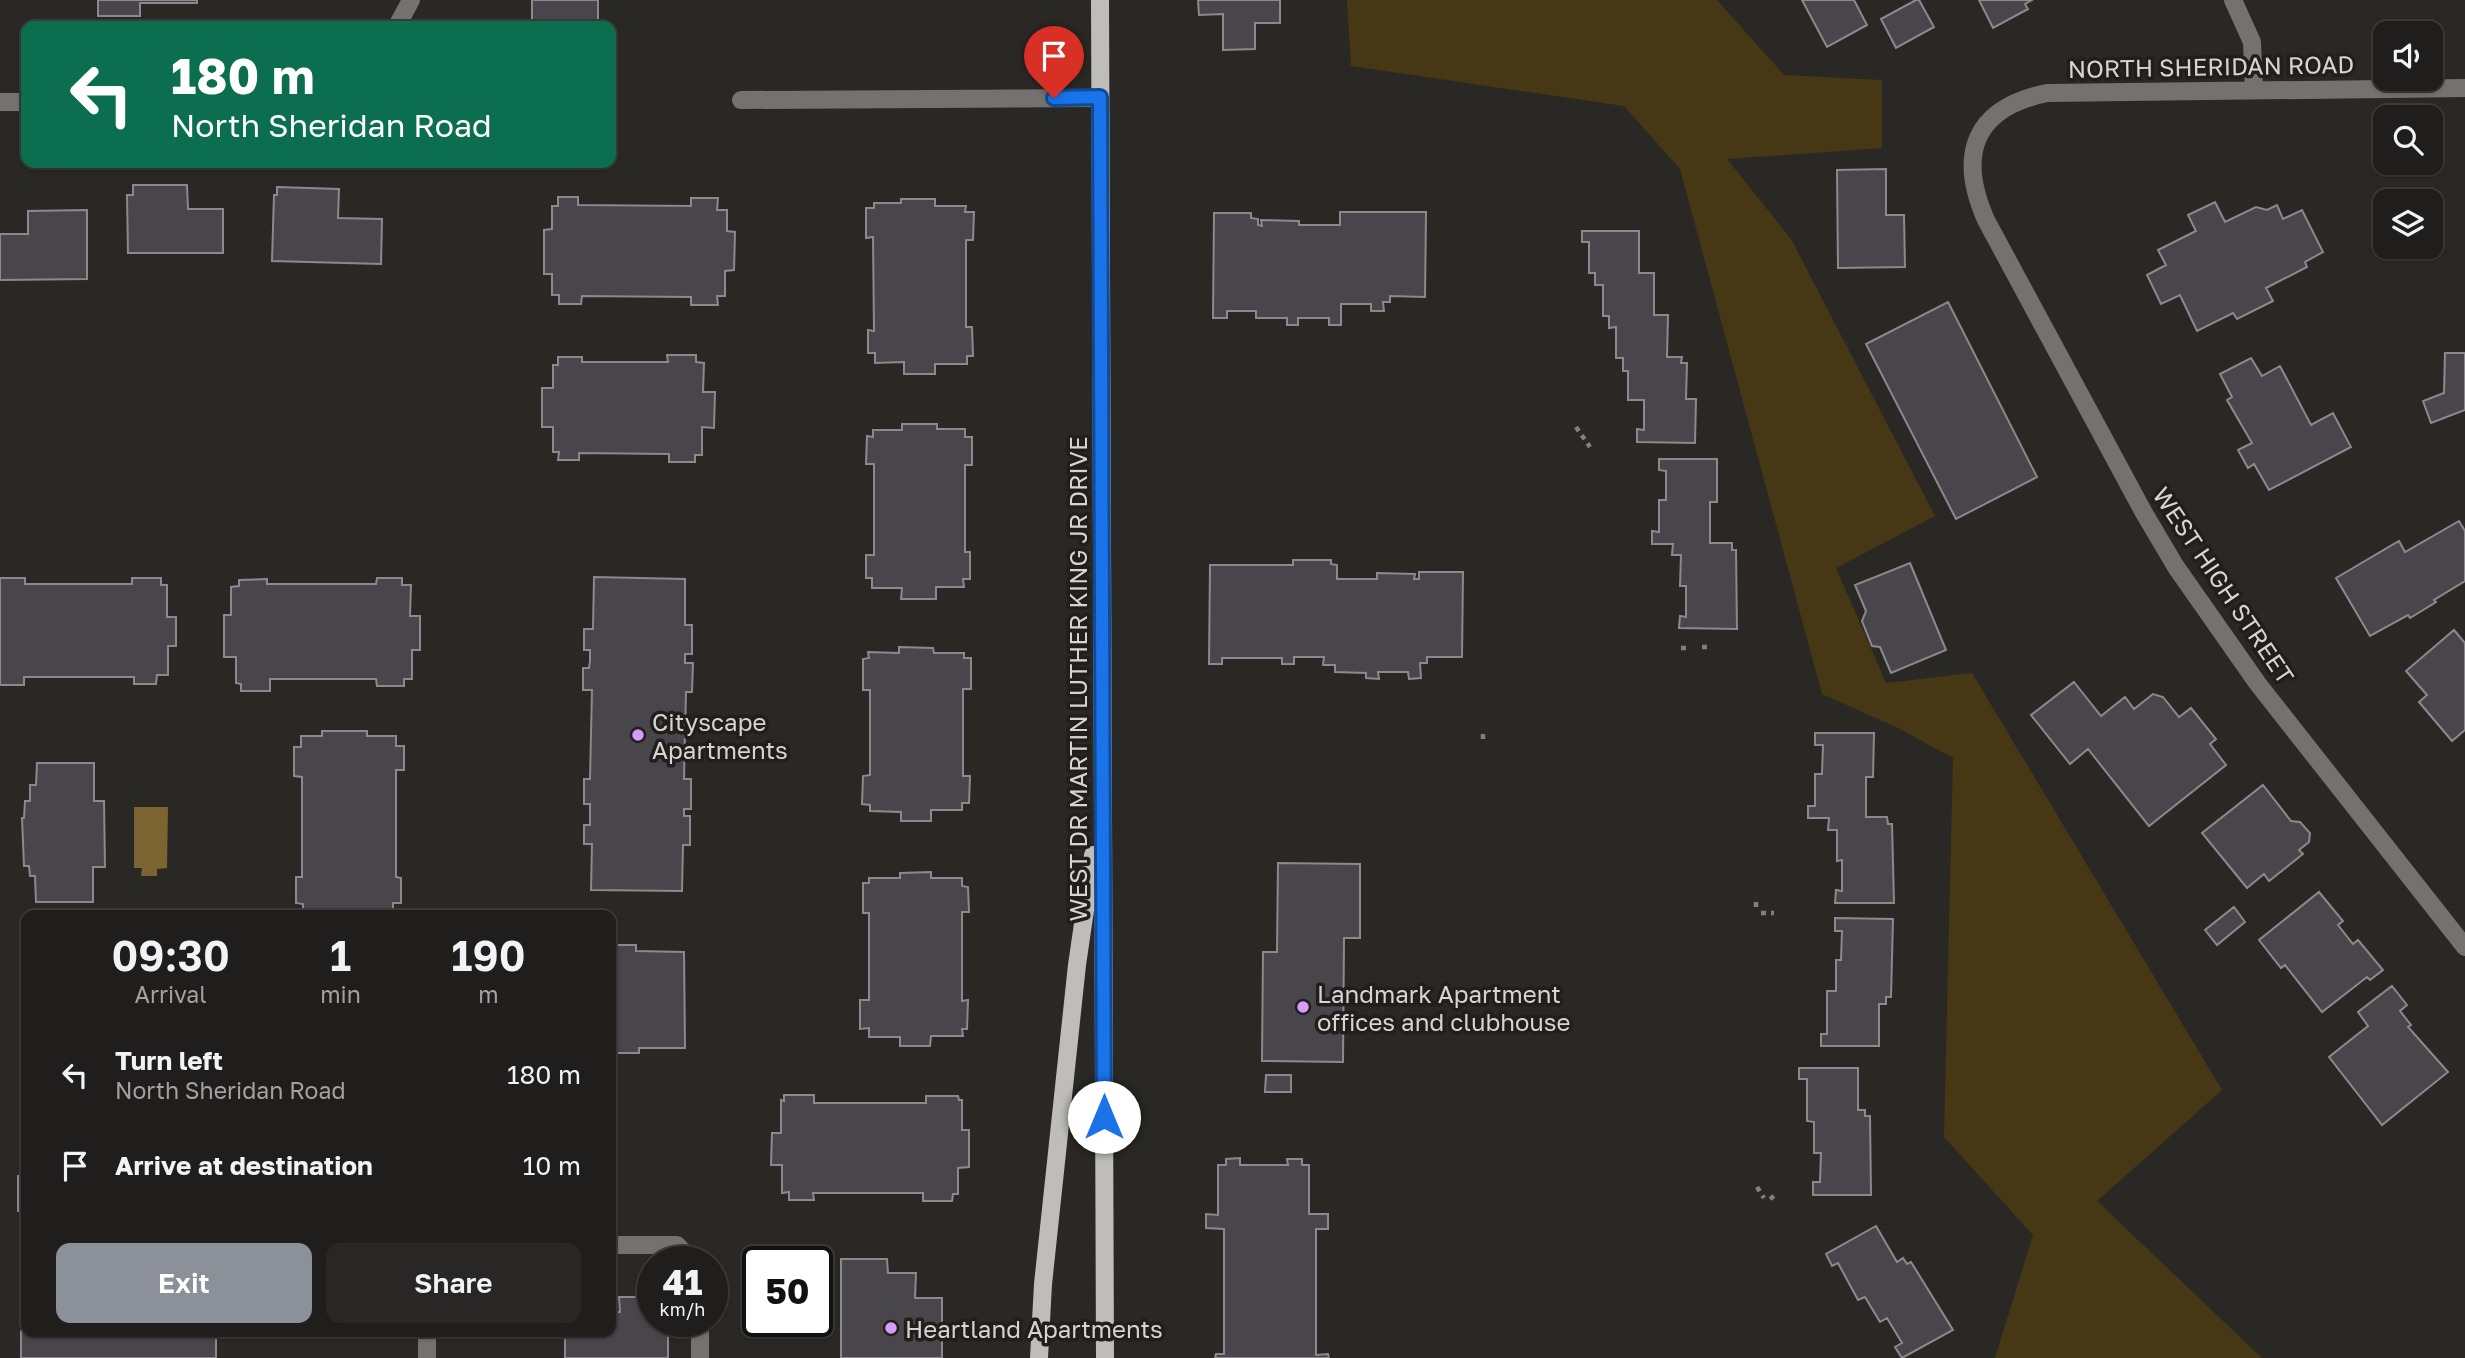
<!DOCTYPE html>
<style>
body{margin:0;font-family:"Golos Text",sans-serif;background:#282725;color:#f1f3f6;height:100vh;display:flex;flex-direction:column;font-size:26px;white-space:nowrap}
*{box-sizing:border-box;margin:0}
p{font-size:23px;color:#a2a2a3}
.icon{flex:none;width:38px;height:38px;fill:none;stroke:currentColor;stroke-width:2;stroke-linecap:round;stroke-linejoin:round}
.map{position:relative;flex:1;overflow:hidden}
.panel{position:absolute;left:21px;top:910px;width:595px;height:427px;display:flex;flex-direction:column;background:#201e1c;border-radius:14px;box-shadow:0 2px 5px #0004,0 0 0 2px #3d3c3b}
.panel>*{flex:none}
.guide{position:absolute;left:21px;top:21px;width:595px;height:147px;border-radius:14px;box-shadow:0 2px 5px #0004,0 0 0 2px #3d3c3b;background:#0b6e4f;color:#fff;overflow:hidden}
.tools{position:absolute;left:2373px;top:21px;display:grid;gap:14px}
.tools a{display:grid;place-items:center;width:70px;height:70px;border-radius:14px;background:#201e1c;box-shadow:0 2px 5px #0004,0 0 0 2px #3d3c3b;font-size:35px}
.speed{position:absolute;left:637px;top:1246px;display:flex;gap:14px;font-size:35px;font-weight:700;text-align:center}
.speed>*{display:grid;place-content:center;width:91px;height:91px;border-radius:50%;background:#201e1c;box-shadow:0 2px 5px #0004,0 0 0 2px #3d3c3b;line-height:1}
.speed small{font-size:18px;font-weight:400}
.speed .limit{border:4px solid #111;border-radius:10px;background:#fff;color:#111}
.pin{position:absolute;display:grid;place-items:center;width:60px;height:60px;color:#fff;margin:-72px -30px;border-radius:50% 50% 50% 0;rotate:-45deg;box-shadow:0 0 7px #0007}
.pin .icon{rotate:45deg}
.me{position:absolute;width:77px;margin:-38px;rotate:0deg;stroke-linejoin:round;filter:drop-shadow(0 0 5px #0008)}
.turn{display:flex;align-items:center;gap:24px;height:147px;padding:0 35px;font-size:32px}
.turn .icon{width:91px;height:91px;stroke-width:2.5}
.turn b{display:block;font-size:49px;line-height:60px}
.eta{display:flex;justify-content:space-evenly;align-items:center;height:119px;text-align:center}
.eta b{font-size:42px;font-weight:600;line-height:49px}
.action{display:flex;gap:14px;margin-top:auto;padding:14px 35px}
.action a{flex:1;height:80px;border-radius:14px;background:#8c9099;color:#fff;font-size:28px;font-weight:600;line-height:80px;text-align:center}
.action a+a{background:#282725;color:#f1f3f6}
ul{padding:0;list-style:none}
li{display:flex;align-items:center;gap:21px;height:91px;padding:0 35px}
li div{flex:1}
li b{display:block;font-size:26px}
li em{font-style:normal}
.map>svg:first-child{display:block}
.green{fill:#473815}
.water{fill:#7b6431}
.building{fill:#48464a;stroke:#8c898e;stroke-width:2}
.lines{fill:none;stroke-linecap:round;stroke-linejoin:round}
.path{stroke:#82807e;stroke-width:4.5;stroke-dasharray:5 5;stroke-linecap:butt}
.minor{stroke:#737270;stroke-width:18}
.major{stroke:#bfbdb9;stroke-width:18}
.route-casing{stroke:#114b97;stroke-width:18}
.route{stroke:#1a73e8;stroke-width:12}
.poi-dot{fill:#d79bf9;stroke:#201f1b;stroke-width:2.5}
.labels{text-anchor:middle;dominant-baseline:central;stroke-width:7;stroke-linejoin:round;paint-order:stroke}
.street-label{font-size:24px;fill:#d6d5d3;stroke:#201f1b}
.poi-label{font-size:24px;fill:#d6d5d3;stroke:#201f1b;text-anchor:start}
</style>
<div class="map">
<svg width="2465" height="1358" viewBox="0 0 2465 1358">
<rect width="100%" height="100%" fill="#2a2825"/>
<!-- green -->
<path class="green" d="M1347,0H1717L1784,75L1882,80V148L1727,159L1791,239L1935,516L1836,568L1886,683L1972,673L2222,1090L2097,1201L2262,1358H1995L2033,1235L1944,1137L1953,758L1898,728L1822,694L1680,169L1624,106L1351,66Z"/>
<!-- water -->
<path class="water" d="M134,807H168L167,868L157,869V876H141L142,868H134Z"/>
<!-- building -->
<path class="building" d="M98,0H197V3H140V16H98Z
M532,0H598V26H532Z
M1198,0H1280V23H1255V49L1223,50V14L1199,15Z
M1802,0H1854L1867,25L1827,47Z
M1916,0H1919L1934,27L1896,48L1881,19Z
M1979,0H2032L2025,4L2028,9L1993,28Z
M1886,169V215H1904L1905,267L1838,268L1837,170Z
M133,185H187L188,209H223V253H128L127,195H133Z
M277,187L339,189L338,218L382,219L381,264L272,261L274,195H277Z
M558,197H578V205L691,206V198H718L717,210H727V231L735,232L734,270L725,271V296H717L718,305H691V297L582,296L581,304H559V295H552V274H544V230L552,229V206H558Z
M901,199H935V206H966L965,212H974L973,240H966V327H972L973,356H967V364H935V374H904V362L875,363V353H868V330L874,331L873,237L866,238V208H874V203H901Z
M2215,202L2225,222L2256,207L2267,210L2277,205L2283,219L2302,210L2323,252L2305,262L2307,267L2266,288L2273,301L2237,319L2233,313L2197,331L2180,295L2161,304L2147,275L2166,265L2158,250L2196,231L2188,215Z
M87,210V279L0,280V234H28V211Z
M1340,212H1426L1425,297L1390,296V302H1383L1384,311H1371V304H1341V325H1329V318H1298V325H1287V318H1256V311H1227V318H1213L1214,213H1251V218L1258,219V225L1262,226L1261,220L1299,221V225H1340Z
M1582,231H1639V273H1654V315H1668L1667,357H1682L1681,363H1687L1686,399H1696L1695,443L1637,442V429L1644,430V400H1628V371H1623V358H1616V327L1609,328V316H1603V285H1595V273H1589V242H1582Z
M1948,302L2037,477L1956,519L1866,344Z
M2445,353H2465V410L2431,423L2423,401L2444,393Z
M667,355H696V362L704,363L703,392H715L714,428L702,427V455H695V462H669V454L579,453V460H558L559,452H553V427H542V388H553V365H558V357H582V362H668Z
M2251,358L2262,376L2280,366L2311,425L2333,413L2351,447L2269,490L2254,464L2248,468L2238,450L2252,443L2227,400L2232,397L2220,374Z
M902,424H937V429H965V437H972V465H965V552H970V579H963L964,587H936V599H901L902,588H872V578H866V555H874V464H866L867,436L873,437V430H902Z
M1659,459H1717V502H1710V543H1732V550H1736L1737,629L1679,628L1680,616L1686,617V586H1680L1681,555H1672L1673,544H1652V531L1659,532V500H1666V471L1659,470Z
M2459,521L2465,531V581L2434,600L2436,602L2410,618L2408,615L2370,636L2336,578L2399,541L2405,552Z
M1293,560H1331V564L1337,565V579H1377V573L1415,574L1414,579H1419V572H1463L1462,657H1427V663H1420L1421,678L1409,679L1408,672H1378L1379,679L1366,678V673L1335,672V665H1323L1324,657H1294V664H1282V658H1222V664H1209L1210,565H1293Z
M1910,563L1946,650L1891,673L1880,647L1872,646L1862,621L1866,611L1855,585Z
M594,577L685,579V625H692V654H685V663H693L692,692H686L684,779H691V809H684V816H690V845H683L682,891L591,890L592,844H584V825H590V804H584V779H590L592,690H583V668H589L590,661V650H584V629H593Z
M0,578H25V584H132V578H161V585H167V617H176V646H168V675H157L156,684H134V677H24V685H0Z
M377,578H402V585H411L410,616H420V650H412V679H404V686H377L376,679H270V691H241V684L236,683V657H224V615H231V587L239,586V580L267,579V584H376Z
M2454,630L2465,643V730L2452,741L2419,702L2427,695L2406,671Z
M899,647L933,648L934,653H964V658H971V689H963V776H970L969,803H962V810H931V821H901V812L870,811V805L862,804L863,776L870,775V690H863V659L869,658L868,652L899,653Z
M2074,682L2101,716L2125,697L2134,709L2153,694L2163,697L2179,717L2191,708L2216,739L2210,744L2226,765L2149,826L2088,749L2070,764L2031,715Z
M322,731H367V736H396V746H404V770H396V877L401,878V903H393V911L367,910V915H331V911H303V904L296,903V877H302V777L294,776V747H301V736H322Z
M1815,733H1874L1873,777H1866V817H1887L1888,824H1892L1894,903H1835L1836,890L1842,891V860L1837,861V830H1828L1829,818H1808V806H1815V774H1822L1823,745H1815Z
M37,763H94V801H104L105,867H93V902H36L35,876H30L29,866H24L22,818H24L25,801H30V785H36Z
M2263,785L2291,821L2300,822L2310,833L2309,842L2299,850L2303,854L2269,881L2264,874L2247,888L2202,833Z
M1278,863L1360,864V938H1344L1343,1062L1262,1061L1263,952H1277Z
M931,872V878H962V886L968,887L969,912H962V1001L968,1000L967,1029H962L963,1036H931L930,1046H900V1037H869V1028L860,1029V1000H869V913H863V883H869V878H900V873Z
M2319,892L2343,921L2338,925L2353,944L2358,940L2383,970L2370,980L2367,977L2322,1012L2285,965L2281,968L2259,940Z
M2234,907L2245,922L2217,945L2205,930Z
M1835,918L1893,919L1891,997H1886V1004H1879V1046H1821V1034H1827V991H1836V960H1841L1842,931H1835Z
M611,945H636V951L684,952L685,1048H639V1053H611Z
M2392,986L2407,1005L2400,1011L2411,1025L2408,1027L2448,1072L2382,1125L2329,1057L2368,1026L2358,1012Z
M1799,1068H1858V1110H1865V1116H1870L1871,1195H1813V1182H1820L1821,1153H1814V1122L1807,1121V1079H1799Z
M1266,1075H1291V1092H1265Z
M784,1095H814V1103H926V1096H958L959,1100H962V1130H969V1167L958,1168V1194H953L952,1201H923V1193H813L814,1200H789V1192L782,1193V1165H771L772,1133H781V1100L784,1101Z
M1240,1158V1165H1288L1287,1159H1302V1165H1309V1214H1328V1229H1316V1355L1328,1354L1329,1358H1215L1216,1354H1224V1229L1206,1228V1214L1218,1215V1165H1226V1159Z
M18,1176H26V1211H18Z
M1876,1226L1897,1262L1903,1258L1907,1264L1911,1262L1953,1330L1902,1358L1895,1347L1902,1343L1887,1318L1880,1322L1865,1297L1858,1300L1838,1263L1832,1266L1826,1254Z
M841,1259H887L888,1273H916L915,1298H942V1358H841Z
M619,1297H653V1321H668V1358H565V1337H591V1332H611V1312H620Z
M21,1331L216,1332V1358H21Z"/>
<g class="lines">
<!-- path -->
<path class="path" d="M1576,427L1590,447
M1702,647H1711
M1681,648H1690
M1483,739V729
M1756,902V911
M1761,913H1774
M1757,1187L1764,1198
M1770,1199L1774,1196"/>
<!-- minor -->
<path class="minor" d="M2233,0L2252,42L2254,90
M397,26L411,0
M2465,88L2047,93C1974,108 1957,154 1986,220L2144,513L2176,567L2258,684L2465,947
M741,100L1100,98
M0,102H26
M611,1245H677L692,1262
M700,1321V1358
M427,1358V1332"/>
<!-- major -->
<path class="major" d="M1100,0L1105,1358
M1039,1358L1043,1284L1077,965L1093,855"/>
</g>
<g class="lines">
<!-- route casing -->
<g class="route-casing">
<path id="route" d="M1054,98L1100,97L1104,1117"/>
</g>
<!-- route -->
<use href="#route" class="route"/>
</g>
<!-- markers -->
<g class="poi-dot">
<circle cx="638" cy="735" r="7"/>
<circle cx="1303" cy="1007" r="7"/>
<circle cx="891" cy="1328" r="7"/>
</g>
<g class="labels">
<!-- street labels -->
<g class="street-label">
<text transform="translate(2211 66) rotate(-1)">NORTH SHERIDAN ROAD</text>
<text transform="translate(2224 585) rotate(56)">WEST HIGH STREET</text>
<text transform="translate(1077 679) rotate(-90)">WEST DR MARTIN LUTHER KING JR DRIVE</text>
</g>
<!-- poi labels -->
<g class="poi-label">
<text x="652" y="721">Cityscape<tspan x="652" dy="28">Apartments</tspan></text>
<text x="1317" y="993">Landmark Apartment<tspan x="1317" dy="28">offices and clubhouse</tspan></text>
<text x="905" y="1328">Heartland Apartments</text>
</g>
</g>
</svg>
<div class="tools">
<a><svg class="icon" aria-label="sound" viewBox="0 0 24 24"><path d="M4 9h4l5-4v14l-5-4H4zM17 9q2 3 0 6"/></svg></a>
<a><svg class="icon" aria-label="search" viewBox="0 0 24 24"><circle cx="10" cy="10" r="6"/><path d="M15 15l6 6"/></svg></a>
<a><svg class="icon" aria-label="layers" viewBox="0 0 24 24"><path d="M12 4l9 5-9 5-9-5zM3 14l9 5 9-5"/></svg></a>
</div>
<div class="speed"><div>41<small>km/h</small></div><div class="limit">50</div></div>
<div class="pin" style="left:1054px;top:98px;background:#d93025"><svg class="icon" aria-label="arrive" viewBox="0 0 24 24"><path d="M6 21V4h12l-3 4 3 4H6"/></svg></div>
<svg class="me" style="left:1104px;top:1117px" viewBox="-20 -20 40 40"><circle r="19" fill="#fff"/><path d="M0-13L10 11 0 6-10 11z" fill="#1a73e8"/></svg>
<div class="guide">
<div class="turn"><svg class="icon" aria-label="left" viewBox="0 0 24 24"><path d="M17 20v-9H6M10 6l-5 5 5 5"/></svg><div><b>180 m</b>North Sheridan Road</div></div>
</div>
<section class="panel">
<div class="eta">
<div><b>09:30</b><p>Arrival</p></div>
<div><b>1</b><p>min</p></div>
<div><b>190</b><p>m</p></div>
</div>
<ul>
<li><svg class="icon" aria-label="left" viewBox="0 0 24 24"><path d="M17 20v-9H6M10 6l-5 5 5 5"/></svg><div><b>Turn left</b><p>North Sheridan Road</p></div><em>180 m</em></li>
<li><svg class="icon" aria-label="arrive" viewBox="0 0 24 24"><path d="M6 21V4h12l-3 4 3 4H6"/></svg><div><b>Arrive at destination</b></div><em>10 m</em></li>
</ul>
<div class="action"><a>Exit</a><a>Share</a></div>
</section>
</div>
